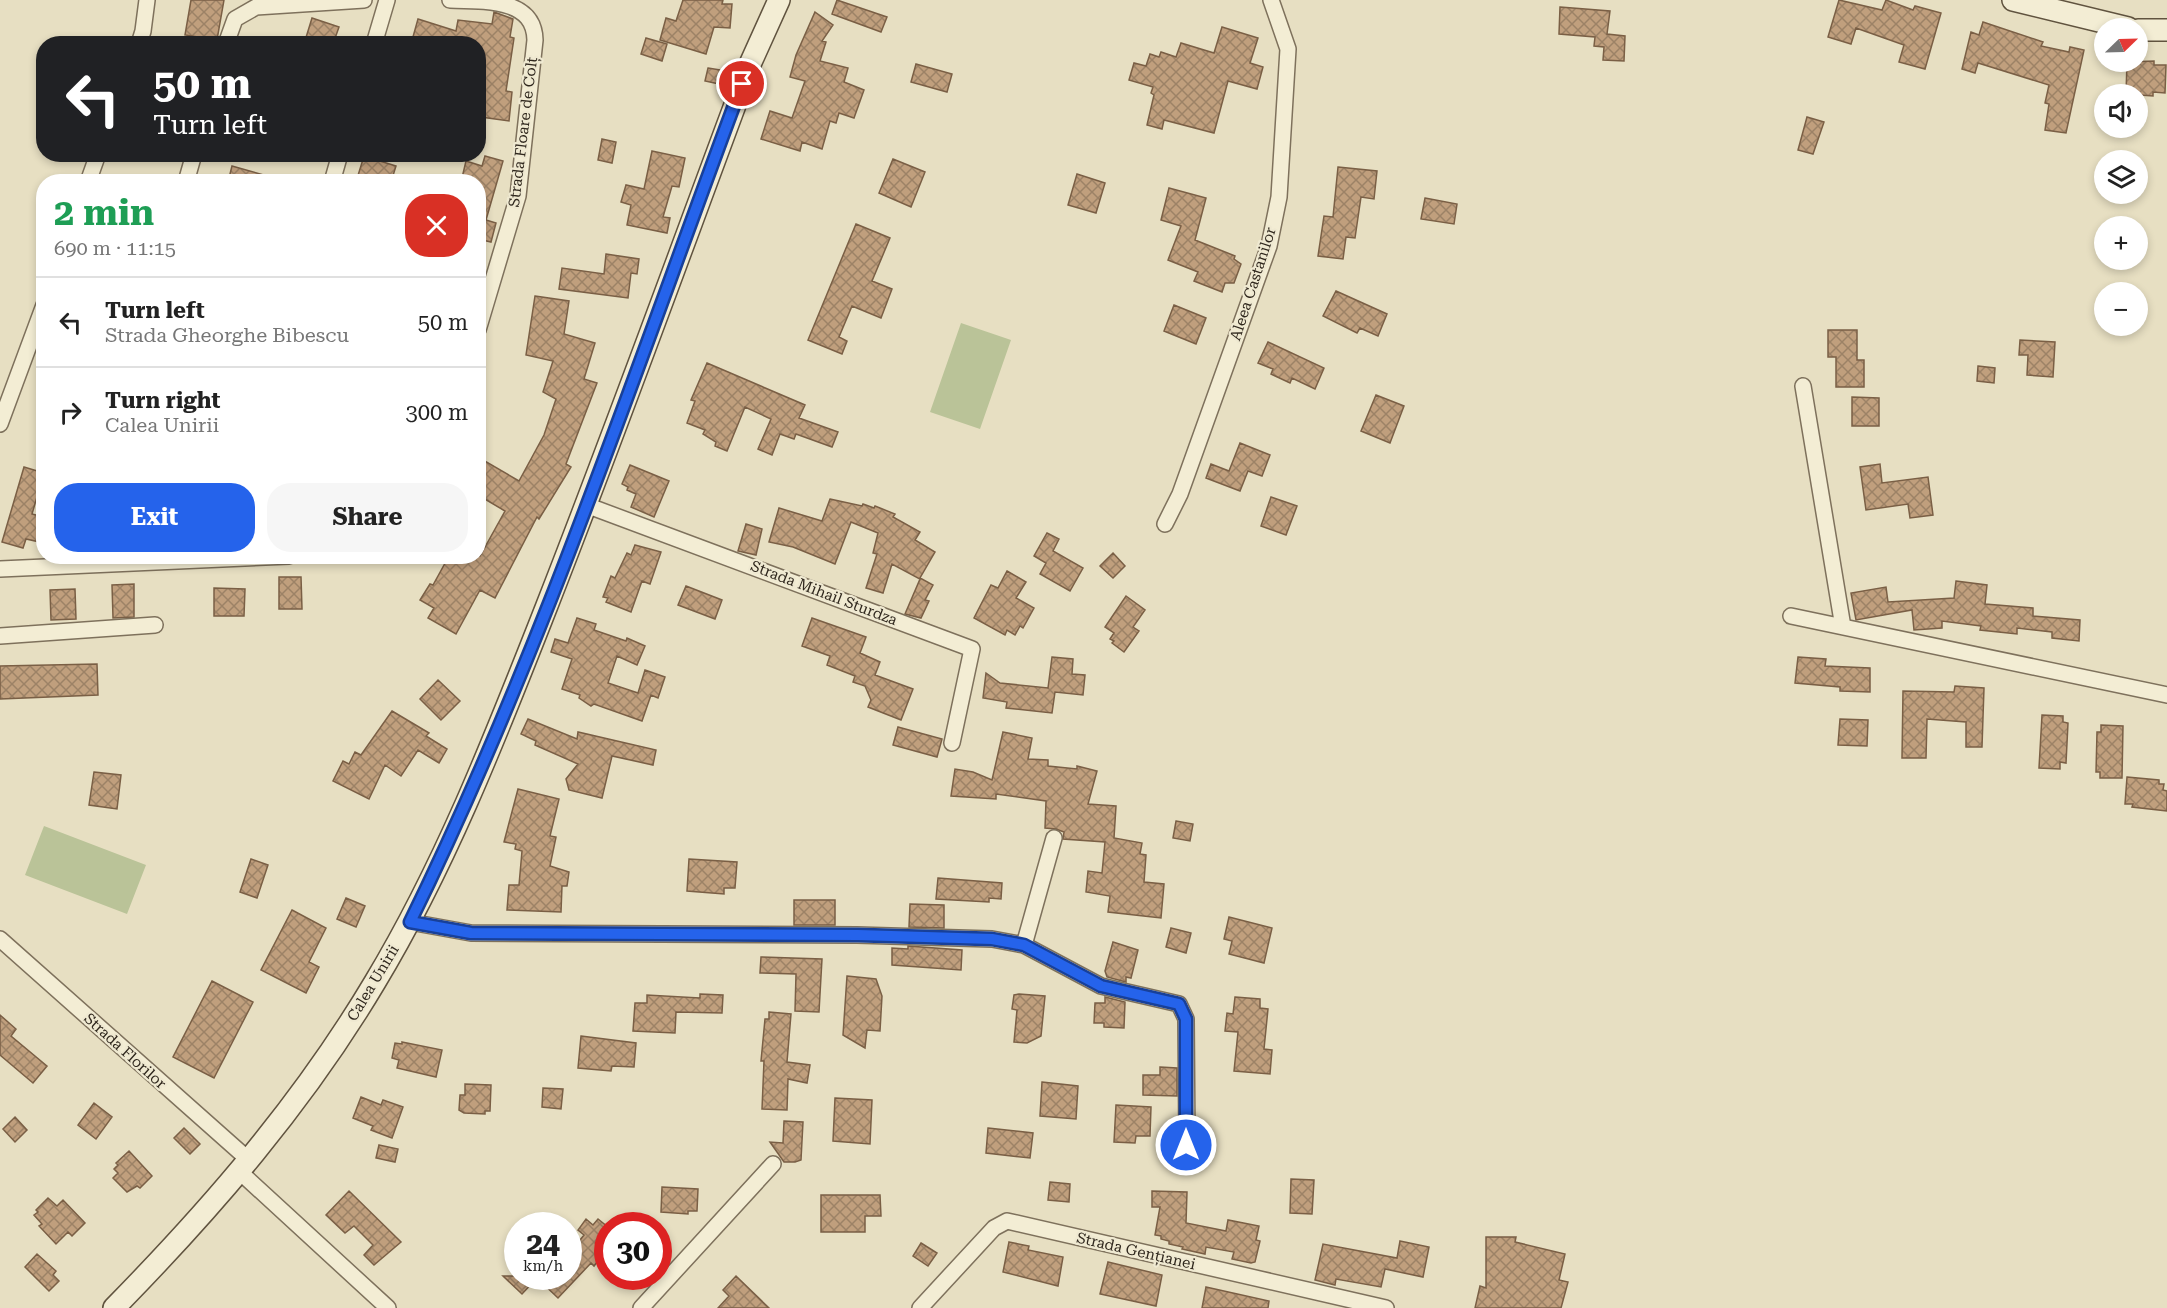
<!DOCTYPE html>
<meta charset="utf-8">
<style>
body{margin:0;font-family:"Roboto Serif",serif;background:#f6f6f6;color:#222;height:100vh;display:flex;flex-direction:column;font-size:22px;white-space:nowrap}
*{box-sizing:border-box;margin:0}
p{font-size:20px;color:#767676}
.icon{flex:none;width:33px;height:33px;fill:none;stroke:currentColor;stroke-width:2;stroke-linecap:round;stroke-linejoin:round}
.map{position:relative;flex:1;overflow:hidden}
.details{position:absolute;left:36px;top:174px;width:450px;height:390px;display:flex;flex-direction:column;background:#fff;border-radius:24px;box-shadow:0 3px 9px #0003}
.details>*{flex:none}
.hud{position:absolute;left:36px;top:36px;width:450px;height:126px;border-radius:24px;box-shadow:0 3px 9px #0003;background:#202124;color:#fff;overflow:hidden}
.needle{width:39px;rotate:67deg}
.buttons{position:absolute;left:2094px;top:18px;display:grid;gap:12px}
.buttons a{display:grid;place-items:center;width:54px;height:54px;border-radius:50%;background:#fff;box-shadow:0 3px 9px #0003;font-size:30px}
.speed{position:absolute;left:504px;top:1212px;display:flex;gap:12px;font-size:30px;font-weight:700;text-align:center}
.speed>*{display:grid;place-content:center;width:78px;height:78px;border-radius:50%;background:#fff;box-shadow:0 3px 9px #0003;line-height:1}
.speed small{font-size:15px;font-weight:400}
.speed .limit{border:9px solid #d22;background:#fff;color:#111}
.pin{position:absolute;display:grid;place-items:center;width:51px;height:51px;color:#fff;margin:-26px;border:3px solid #fff;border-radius:50%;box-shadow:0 2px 6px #0007}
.me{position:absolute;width:66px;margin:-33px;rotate:0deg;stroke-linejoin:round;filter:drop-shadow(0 0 4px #0008)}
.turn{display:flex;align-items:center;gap:21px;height:126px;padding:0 18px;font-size:27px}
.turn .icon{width:78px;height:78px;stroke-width:2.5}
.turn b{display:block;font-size:42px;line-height:51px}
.round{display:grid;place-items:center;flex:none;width:63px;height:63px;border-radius:24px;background:#f6f6f6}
.headline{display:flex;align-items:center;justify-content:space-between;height:102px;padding:0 18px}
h1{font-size:36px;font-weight:700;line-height:45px;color:#1e9e55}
.button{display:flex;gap:12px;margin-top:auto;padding:12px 18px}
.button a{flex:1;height:69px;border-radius:24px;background:#2563eb;color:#fff;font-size:24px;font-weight:700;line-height:69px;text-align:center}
.button a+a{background:#f6f6f6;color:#222}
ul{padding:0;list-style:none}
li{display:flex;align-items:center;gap:18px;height:90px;padding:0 18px;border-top:2px solid #e0e0e0}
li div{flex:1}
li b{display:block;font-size:22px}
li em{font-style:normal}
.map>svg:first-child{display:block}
.garden{fill:#bac398}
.building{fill:url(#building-cross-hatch);stroke:#7a5f45;stroke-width:1.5}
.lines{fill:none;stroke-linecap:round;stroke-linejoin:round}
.street-casing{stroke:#7e715c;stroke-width:18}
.secondary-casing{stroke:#60533f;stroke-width:24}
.street{stroke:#f3edd4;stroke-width:15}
.secondary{stroke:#f3edd4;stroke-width:21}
.route-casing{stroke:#184099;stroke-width:15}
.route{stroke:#2563eb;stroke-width:10}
.labels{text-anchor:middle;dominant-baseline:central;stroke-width:4.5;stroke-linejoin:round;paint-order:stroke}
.street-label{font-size:15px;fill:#30281e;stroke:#efe9d1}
</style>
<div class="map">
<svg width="2167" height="1308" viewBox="0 0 2167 1308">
<defs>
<pattern id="building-cross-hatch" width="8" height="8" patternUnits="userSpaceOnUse" patternTransform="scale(1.5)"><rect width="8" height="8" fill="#c09f7d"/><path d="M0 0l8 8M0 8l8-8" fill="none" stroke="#9c8266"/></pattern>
</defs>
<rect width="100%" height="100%" fill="#e7dfc2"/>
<!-- garden -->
<path class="garden" d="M961,323L1011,340L980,429L930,412Z
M44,826L146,865L127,914L25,875Z"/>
<!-- building -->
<path class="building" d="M191,0H224L217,40L185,35Z
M683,0H723L722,4H732L730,28L714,27L706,54L660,40L666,18L676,21Z
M837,0L887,17L881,32L832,14Z
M1839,0L1882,10L1886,0L1913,10L1915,6L1941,13L1925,69L1899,62L1904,45L1856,28L1851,44L1828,37Z
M1560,7L1610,11L1607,34L1625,36L1624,61L1603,60L1604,47L1594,46L1595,37L1559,34Z
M494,12L513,19L510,37L514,38L506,91L512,92L509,121L481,117L484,63L478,62V44H411L418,19L456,31L458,20L492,24Z
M815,12L833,25L822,41L826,42L820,61L848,68L844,82L864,90L854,118L839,113L836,123L830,121L822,149L802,142L800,151L761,139L770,111L792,118L805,81L790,77L796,55Z
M312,18L339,27L333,44H304Z
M1983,22L2043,42L2041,46L2069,52L2070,47L2084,50L2066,133L2045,130L2049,104L2045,103L2049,85L1978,63L1975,73L1962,69L1971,32L1979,35Z
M1222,27L1258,38L1250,63L1263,67L1257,89L1228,81L1214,133L1164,120L1162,129L1147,125L1154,95L1151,93L1153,87L1129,80L1134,63L1146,66L1150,54L1159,57L1161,52L1176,57L1181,43L1214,53Z
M646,38L667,44L662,61L641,54Z
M2154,61V65H2166L2165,93L2153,92V96L2126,94L2127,62Z
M916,64L952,74L947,92L911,82Z
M708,68L727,71L724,85L705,81Z
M1807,117L1824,122L1813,154L1798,150Z
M602,139L616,142L612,163L598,160Z
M652,151L685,158L679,187L672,186L663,217L670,218L667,233L627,225L631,205L621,202L626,185L644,189Z
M364,156L396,166L391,182H356Z
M485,156L503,161L486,220L496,223L491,242L478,239V182H461L466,161L482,166Z
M893,159L925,172L911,207L879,193Z
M232,166L271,177V182H228Z
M1338,167L1377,171L1374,199L1361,197L1355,238L1346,237L1343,259L1318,256L1324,216L1333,217Z
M1077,174L1105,183L1096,213L1068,205Z
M1169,188L1206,198L1195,240L1235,256L1234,259L1241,264L1234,283H1225L1222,292L1194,281L1198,272L1168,260L1181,226L1161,220Z
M1425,198L1457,204L1454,224L1421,219Z
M856,224L890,238L872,281L892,289L881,318L852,306L839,337L847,341L842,354L808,340Z
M606,254L639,259L637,274L631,273L628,298L559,289L562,268L604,274Z
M1336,291L1387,314L1378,336L1360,328L1357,333L1323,316Z
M535,296L569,301L564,334L595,343L584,379L597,383L566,464L571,467L539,519L537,517L495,598L480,590L456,634L428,618L434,608L420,600L430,584L433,585L449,556H480L505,511L478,495V457L519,481L544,435L556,399L543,392L553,361L526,355Z
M1174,305L1206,318L1196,344L1164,331Z
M1828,330H1857V360H1864V387H1836V357H1828Z
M2020,340L2055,342L2053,377L2027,375L2028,355H2019Z
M1268,342L1324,368L1315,389L1292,378L1290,383L1271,374L1273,369L1258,363Z
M707,363L805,405L799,418L838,432L832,447L796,434L794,439L780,434L772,455L758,449L771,419L745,407L727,451L715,446L716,442L703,434L705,430L687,423L695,401L691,400Z
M1978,366L1995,368L1994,383L1977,381Z
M1376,395L1404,406L1390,443L1361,431Z
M1852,397L1879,398V426H1852Z
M1240,443L1270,455L1262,476L1248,471L1240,491L1206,478L1211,464L1229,471Z
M1880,464L1882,483L1928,477L1933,515L1910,518L1908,504L1866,510L1860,467Z
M630,465L669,481L654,517L631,507L636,494L627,490L628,487L622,484Z
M24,467L44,473L32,514L44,517V543L26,539L23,548L2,542Z
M1271,497L1297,506L1286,535L1261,526Z
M830,499L862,506L863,504L874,508L875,506L895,514L893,517L920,532L915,540L935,552L920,578L933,585L925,600L929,601L921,618L905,614L920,579L892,564L883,593L866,588L877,554L873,553L878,533L851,522L835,564L793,547L769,542L779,508L822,521Z
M746,524L762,529L756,555L738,551Z
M1047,533L1059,539L1053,551L1083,568L1070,591L1040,574L1046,563L1034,556Z
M635,545L661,552L650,584L642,581L631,612L606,602L608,598L603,597L611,576L615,578L627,553L631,555Z
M1113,553L1125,566L1113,578L1100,566Z
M1007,571L1026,582L1016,598L1034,608L1023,628L1020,626L1015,635L1007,630L1005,635L974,618L991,585L998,588Z
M279,577H301L302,609H279Z
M1956,581L1987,585L1985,604L2033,608V616L2080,620L2079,641L2052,638V632L2017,628V634L1980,630L1981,626L1942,621V628L1914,630L1912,610L1856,620L1851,593L1886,587L1888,602L1954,598Z
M134,584V617L113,618L112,585Z
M686,586L722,600L715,619L678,605Z
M214,588L245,589L244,616H214Z
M75,589L76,619L51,620L50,590Z
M1126,596L1145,610L1133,627L1139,631L1124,652L1112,643L1114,641L1110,639L1114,633L1105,627Z
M577,618L596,624L594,630L626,641L627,638L645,646L637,665L617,656L608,683L638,693L645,670L665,677L658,698L651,695L642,721L594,704L591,706L579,698L580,695L562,689L572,659L551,652L555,639L568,643Z
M812,618L866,637L860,653L880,662L875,675L913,689L901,720L868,707L871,700L865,686L853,682L855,676L827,665L830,656L802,646Z
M1052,657L1073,659L1072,674L1085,675L1083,695L1055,692L1052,713L1006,708L1007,702L983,698L986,673L1000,683L1048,688Z
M1798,657L1826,659L1825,666L1870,668V692L1840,691V687L1795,683Z
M97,664L98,695L0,699V666Z
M438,680L460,701L441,720L420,699Z
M1955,686L1984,688L1982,747H1966V722L1927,719L1926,758H1902L1903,691L1954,692Z
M392,711L429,733L426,736L447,749L439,763L418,750L401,776L385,765L369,799L333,781L343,761L349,764L355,752L361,755Z
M2042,715L2063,716V722L2068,723L2066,763L2060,762V769L2039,768Z
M528,719L577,739L578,732L656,750L653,765L612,756L602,798L569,790L566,779L578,764L535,745L536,741L521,734Z
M1840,719L1868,720L1867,746L1838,745Z
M2101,725L2123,726L2122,778H2100V772H2096L2097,732H2101Z
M898,727L942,739L937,757L893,745Z
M1003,732L1032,738L1028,759L1048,760V766L1077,769V766L1097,771L1088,804L1116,806L1114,838L1142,843L1140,854L1146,855L1144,882L1164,884L1161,918L1108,912L1110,896L1086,892L1088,871L1102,873L1105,842L1063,839L1064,832L1056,829L1045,828L1046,801L996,794V799L951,796L955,769L973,772L992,780Z
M94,772L121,775L117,809L89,805Z
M2127,777L2159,780V784H2164L2163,790L2167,791V811L2132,807L2133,804H2125Z
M518,789L559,799L550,836L556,837L550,866L569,872L567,886H562L561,912L507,910L509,885H519L522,851L515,849L516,844L504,842Z
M1176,821L1193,824L1190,841L1173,838Z
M251,859L268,865L257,898L240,892Z
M689,859L737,862L735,888H724V894L687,891Z
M938,878L1002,883L1001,899L989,898V902L936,899Z
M346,898L365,906L356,927L337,919Z
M794,900H835V925H794Z
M910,904L944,905V928L909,927Z
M292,910L326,928L309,962L319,967L306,993L261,970Z
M1229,917L1272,928L1264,963L1229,954L1232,941L1224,939Z
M1171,928L1191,933L1186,953L1166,947Z
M1113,942L1138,950L1131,978L1126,977V982L1107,977L1105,971Z
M908,946L962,950L961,970L892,965V948L908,949Z
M761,957L822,959L819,1012L795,1011L796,974L760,973Z
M847,976L876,979L882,996L880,1031L867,1030L865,1048L843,1035Z
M212,981L253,1002L214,1078L173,1057Z
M700,994L723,995L722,1013L676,1012L675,1033L633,1031L635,1003H647V995L700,998Z
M1019,994L1045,996L1041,1036L1027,1043L1014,1042L1017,1010L1012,1009L1014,995Z
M1105,997L1125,1002L1124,1028L1104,1027V1023H1094L1095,1003H1105Z
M1235,997L1260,999V1008L1268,1009L1264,1049L1272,1050L1270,1074L1234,1071L1238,1032L1225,1031L1227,1013L1233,1014Z
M769,1012L791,1014L787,1062L810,1065L807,1083L788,1079L787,1110L762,1109L764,1061H761L765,1019H769Z
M0,1015L16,1029L11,1036L47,1066L33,1083L0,1055Z
M581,1036L636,1043L634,1067L612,1066L611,1071L578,1068Z
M402,1042L442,1050L436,1077L397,1068L399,1060L392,1058L395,1043L402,1044Z
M1160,1067L1177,1068V1096L1143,1095V1075H1160Z
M1042,1082L1078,1086L1076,1119L1040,1116Z
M465,1084L491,1085L490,1111H485V1114L464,1113L459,1110L460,1095H465Z
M543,1088L563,1089L561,1109L542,1107Z
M361,1097L381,1105L383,1100L403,1107L392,1138L371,1130L373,1126L353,1118Z
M835,1098L872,1100L870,1144L833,1141Z
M94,1103L112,1117L96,1139L78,1125Z
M1116,1105L1151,1107L1150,1136H1136L1135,1143L1114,1142Z
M15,1117L27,1130L15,1142L3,1129Z
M784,1121L803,1122L801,1160L795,1162H784L770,1142L783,1143Z
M184,1128L200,1144L190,1154L174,1138Z
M988,1128L1033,1133L1030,1158L986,1153Z
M379,1145L398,1149L395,1162L376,1158Z
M129,1151L152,1176L140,1188L137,1186L127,1192L113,1178L118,1173L114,1169L118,1165L116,1163Z
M1291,1179L1314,1180L1312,1214L1290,1213Z
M1050,1182L1070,1184L1069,1202L1048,1200Z
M662,1187L698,1189L697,1211H688V1214L661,1212Z
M349,1191L401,1242L374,1265L364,1255L373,1245L354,1226L345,1233L326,1215Z
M1152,1191L1187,1192L1186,1223L1226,1231L1228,1220L1259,1226L1256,1240L1260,1241L1255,1262L1251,1263L1232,1259L1234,1252L1206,1247L1205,1254L1182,1249L1183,1247L1169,1244V1241L1161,1239V1236L1155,1235L1160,1207H1152Z
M821,1195H880L881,1216H865V1232H821Z
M48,1198L57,1206L63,1200L85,1223L72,1236L68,1232L56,1244L39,1226L42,1224L34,1215L38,1212L36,1210Z
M586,1219L593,1225L598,1219L608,1227V1254L605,1252L594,1266L591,1263L558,1298L537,1278L522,1294L503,1276H568V1255L584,1235L578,1230Z
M1486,1237H1516L1515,1242L1565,1254L1559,1280L1568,1282L1561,1308H1475L1480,1286L1486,1288Z
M1400,1241L1429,1247L1423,1277L1385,1269L1381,1287L1336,1279L1335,1285L1315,1280L1323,1244L1397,1258Z
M1009,1242L1029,1246L1028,1250L1063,1257L1058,1286L1003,1272Z
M921,1243L937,1253L928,1266L913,1256Z
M37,1254L56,1271L53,1275L59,1281L49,1291L25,1267Z
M1108,1262L1162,1275L1156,1306L1100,1294Z
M736,1276L769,1308H718L729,1296L723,1290Z
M1206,1287L1269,1301L1268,1308H1202Z"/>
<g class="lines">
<!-- street casing -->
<g class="street-casing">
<path id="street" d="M450,0C490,1 534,0 535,40L518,196L478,330
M139,44L143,31L147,0
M226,44L235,19L256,7L364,0
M374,44L387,0
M88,182L98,154
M186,182L194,154
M332,182L340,154
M1803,386L1843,627
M0,424L44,305
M586,505L972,649L952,743
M1165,524L1180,494L1269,246L1279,197L1288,49L1271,0
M0,569L289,556
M1791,616L2167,695
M0,636L155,625
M410,922L471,933L857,935L992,939L1024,945L1101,986L1179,1004L1186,1019L1187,1145
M0,939L250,1161
M1024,945L1054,838
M240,1172L388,1308
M641,1308L773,1164
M920,1308L994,1228L1007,1221L1386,1308"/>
</g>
<!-- secondary casing -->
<g class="secondary-casing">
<path id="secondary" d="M2013,0L2128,28
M2138,30H2167
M114,1308C212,1208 303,1103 375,982C446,864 496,735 546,608C617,427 683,244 751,62L779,0"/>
</g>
<!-- street -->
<use href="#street" class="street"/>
<!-- secondary -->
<use href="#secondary" class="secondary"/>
</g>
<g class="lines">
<!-- route casing -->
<g class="route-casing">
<path id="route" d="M742,84C637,365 542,653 410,922L471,933L858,935L992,939L1024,945L1101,986L1179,1004L1186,1019V1145"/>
</g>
<!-- route -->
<use href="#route" class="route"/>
</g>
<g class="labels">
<!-- street labels -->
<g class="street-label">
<text transform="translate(523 132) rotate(-83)">Strada Floare de Colț</text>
<text transform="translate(1253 284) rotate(-72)">Aleea Castanilor</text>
<text transform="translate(824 593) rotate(21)">Strada Mihail Sturdza</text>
<text transform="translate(373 983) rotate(-59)">Calea Unirii</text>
<text transform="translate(125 1051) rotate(42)">Strada Florilor</text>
<text transform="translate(1136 1251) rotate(13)">Strada Gențianei</text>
</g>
</g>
</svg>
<div class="buttons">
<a><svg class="needle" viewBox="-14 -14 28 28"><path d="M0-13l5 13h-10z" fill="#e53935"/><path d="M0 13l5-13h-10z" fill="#767676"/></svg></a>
<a><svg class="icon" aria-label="sound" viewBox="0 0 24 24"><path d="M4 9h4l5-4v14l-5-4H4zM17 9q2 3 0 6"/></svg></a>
<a><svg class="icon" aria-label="layers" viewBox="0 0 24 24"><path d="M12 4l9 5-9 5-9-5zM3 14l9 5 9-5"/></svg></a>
<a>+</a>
<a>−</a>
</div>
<div class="speed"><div>24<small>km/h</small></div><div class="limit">30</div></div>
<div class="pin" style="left:742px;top:84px;background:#d93025"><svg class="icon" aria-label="arrive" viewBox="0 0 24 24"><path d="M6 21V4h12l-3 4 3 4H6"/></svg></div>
<svg class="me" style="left:1186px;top:1145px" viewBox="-20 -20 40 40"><circle r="17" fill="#2563eb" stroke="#fff" stroke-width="3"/><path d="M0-11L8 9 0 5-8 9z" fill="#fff"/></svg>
<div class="hud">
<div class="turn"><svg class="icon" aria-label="left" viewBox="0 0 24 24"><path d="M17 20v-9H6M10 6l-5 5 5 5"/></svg><div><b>50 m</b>Turn left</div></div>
</div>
<section class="details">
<div class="headline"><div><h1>2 min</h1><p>690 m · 11:15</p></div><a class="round" style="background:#d93025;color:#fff"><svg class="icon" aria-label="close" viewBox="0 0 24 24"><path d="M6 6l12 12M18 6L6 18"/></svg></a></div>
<ul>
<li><svg class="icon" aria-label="left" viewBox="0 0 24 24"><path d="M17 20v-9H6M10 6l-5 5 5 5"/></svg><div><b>Turn left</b><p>Strada Gheorghe Bibescu</p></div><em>50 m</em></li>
<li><svg class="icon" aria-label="right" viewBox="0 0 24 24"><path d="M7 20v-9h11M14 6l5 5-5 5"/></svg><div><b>Turn right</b><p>Calea Unirii</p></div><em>300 m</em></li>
</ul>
<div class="button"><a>Exit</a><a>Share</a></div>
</section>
</div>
